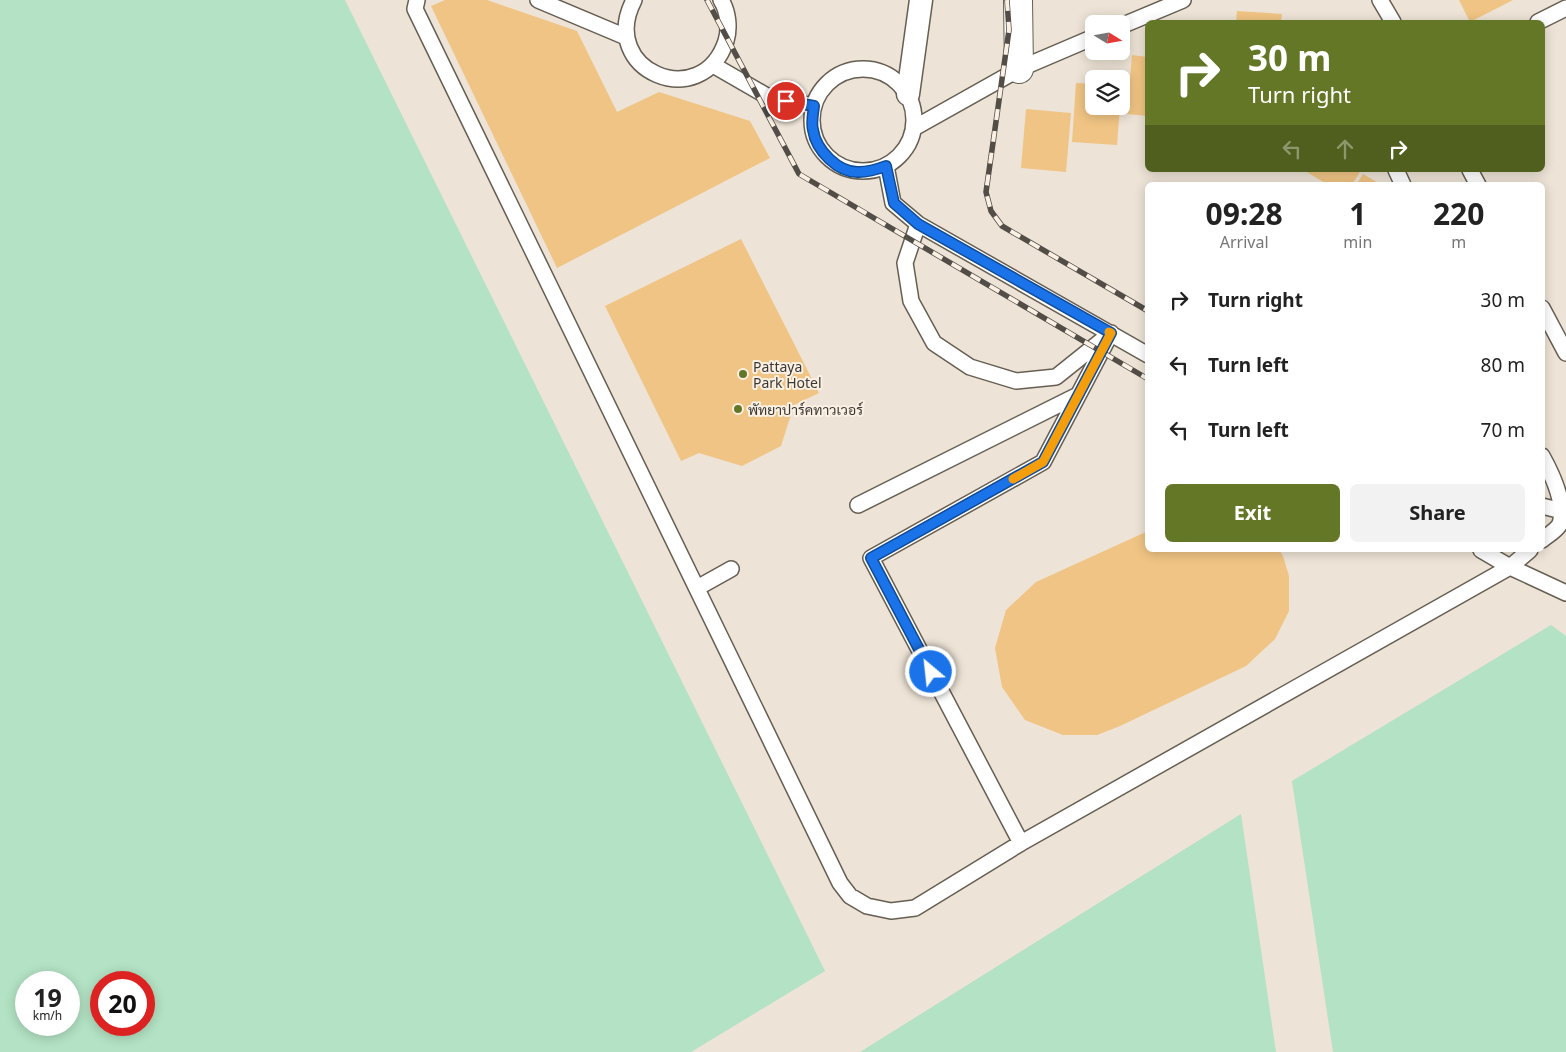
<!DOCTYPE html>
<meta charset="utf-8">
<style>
body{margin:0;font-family:"Noto Sans",Sarabun,sans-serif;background:#f2f2f2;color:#222;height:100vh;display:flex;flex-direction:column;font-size:19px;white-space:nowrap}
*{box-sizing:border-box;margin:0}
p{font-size:16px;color:#767676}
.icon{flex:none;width:28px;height:28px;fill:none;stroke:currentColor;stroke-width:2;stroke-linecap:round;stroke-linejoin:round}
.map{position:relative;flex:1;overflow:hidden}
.sheet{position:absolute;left:1145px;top:182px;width:400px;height:370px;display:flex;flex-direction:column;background:#fff;border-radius:8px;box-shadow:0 2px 12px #0003}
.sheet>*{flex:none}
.top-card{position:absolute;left:1145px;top:20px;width:400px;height:152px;border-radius:8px;box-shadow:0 2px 12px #0003;background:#647726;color:#fff;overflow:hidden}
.needle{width:32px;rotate:101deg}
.controls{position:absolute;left:1085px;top:15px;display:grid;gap:10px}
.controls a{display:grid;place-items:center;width:45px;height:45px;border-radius:8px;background:#fff;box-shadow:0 2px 12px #0003;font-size:25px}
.speed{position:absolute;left:15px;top:971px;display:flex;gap:10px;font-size:25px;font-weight:700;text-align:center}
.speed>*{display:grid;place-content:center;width:65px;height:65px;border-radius:50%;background:#fff;box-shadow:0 2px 12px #0003;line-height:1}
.speed small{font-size:12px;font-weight:400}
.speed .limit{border:8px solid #d22;background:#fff;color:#111}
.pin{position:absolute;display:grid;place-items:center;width:42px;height:42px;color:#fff;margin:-21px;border:2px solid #fff;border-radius:50%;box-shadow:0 1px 5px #0007}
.me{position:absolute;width:55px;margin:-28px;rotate:332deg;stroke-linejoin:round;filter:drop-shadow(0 0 4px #0008)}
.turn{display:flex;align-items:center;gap:18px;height:105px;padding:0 20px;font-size:22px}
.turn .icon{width:65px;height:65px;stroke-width:2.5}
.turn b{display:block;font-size:35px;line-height:42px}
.lanes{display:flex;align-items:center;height:48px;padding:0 20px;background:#0003;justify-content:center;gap:25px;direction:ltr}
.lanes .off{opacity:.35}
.eta{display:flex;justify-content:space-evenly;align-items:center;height:85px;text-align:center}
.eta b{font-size:30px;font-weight:700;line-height:35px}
.action{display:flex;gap:10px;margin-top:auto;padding:10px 20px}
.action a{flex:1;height:58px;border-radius:8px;background:#647726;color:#fff;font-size:20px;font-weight:700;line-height:58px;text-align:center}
.action a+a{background:#f2f2f2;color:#222}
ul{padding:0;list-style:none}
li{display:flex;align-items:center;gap:15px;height:65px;padding:0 20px}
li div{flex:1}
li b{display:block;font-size:19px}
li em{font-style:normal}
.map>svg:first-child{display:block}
.green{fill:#b3e2c4;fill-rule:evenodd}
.building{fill:#f0c484}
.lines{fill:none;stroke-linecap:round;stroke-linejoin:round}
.service-casing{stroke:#665e52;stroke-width:18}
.pedestrian-casing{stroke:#665e52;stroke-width:25}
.minor-casing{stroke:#665e52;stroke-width:30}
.service{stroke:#fff;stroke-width:15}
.pedestrian{stroke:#fff;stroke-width:22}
.minor{stroke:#fff;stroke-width:28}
.rail-casing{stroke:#524d47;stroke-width:5.5}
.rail{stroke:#faf0e3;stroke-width:4;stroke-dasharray:11;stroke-linecap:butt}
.route-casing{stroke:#114b97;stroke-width:12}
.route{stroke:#1a73e8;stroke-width:9}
.slow{stroke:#f59e0b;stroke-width:9}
.poi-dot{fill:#647726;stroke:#faf0e3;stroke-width:2}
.labels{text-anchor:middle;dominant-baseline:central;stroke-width:4;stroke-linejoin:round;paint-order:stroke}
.poi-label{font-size:14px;fill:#3c3833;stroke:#faf0e3;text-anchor:start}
</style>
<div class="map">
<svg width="1566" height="1052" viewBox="0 0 1566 1052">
<rect width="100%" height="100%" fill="#ede3d6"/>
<!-- green -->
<path class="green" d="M0,0H345L825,971L691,1052H0ZM26,982H69V1025H26ZM101,982H144V1025H101Z
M1551,625L1566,636V1052H1333L1292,781Z
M1241,814L1276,1052H860Z"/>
<!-- building -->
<path class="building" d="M445,0H487L577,31L617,112L659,92L750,121L770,158L557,268L431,6Z
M1459,0H1513L1470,22Z
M1237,11L1282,14L1281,22H1236Z
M1132,55L1148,57V116L1127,114Z
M1076,83L1094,84V106H1120L1117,145L1072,142Z
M1026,109L1071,113L1066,172L1021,168Z
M1307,170H1361L1352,185H1328L1307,172Z
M1363,174L1382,185H1356Z
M741,239L819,393L794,405L781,446L742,466L699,453L681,461L605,306Z
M1148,531V550H1279L1283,556L1289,576V611L1275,639L1246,666L1120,726L1097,735H1063L1025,720L1002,687L995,648L1006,610L1036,582Z"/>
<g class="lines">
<!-- service casing -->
<g class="service-casing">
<path id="service" d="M417,0L415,9L840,883L850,896L867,906L891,911L915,908L1021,843L1510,567L1530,550
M538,0L626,37
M634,0C597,71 702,114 726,41C730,28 728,11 721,0
M1380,0L1393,22
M1538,22L1566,8
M1121,26L1183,0
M713,65L772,99L814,106
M812 120a51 51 0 1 1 102 0a51 51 0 1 1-102 0Z
M914,128L1019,69L1094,37
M886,166L893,203L918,224L1148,355
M1396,170L1403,185
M1470,170L1478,185
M918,224L905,263L911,301L934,343L970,367L1016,381L1056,377L1106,337
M1542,308L1566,353
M1542,456C1552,474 1566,503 1560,524C1556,531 1548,535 1542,540
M858,505L1076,396
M1542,506L1566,512
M1481,550L1510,567L1566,593
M697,588L731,569
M1021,843L871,558L1043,462L1111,333"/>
</g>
<!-- pedestrian casing -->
<g class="pedestrian-casing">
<path id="pedestrian" d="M908,94L921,0"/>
</g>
<!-- minor casing -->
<g class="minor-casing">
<path id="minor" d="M1018,0L1019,69"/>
</g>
<!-- service -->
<use href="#service" class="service"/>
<!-- pedestrian -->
<use href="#pedestrian" class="pedestrian"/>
<!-- minor -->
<use href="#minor" class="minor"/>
<!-- rail casing -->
<g class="rail-casing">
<path id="rail" d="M707,0L799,174L1148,379
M1007,0L1009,30L986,192L991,211L1002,226L1148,311"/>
</g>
<!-- rail -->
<use href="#rail" class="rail"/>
</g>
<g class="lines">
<!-- route casing -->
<g class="route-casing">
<path id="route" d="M786,101L814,106C813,114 811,123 813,130C816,150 838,173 859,172C869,172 878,169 886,166L894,203L918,224L1111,333L1043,462L871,558L931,672"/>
</g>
<!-- route -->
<use href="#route" class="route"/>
<!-- slow -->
<path class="slow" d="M1013,479L1043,462L1111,333L1109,332"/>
</g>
<!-- markers -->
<g class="poi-dot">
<circle cx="743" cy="374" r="5"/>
<circle cx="738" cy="409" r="5"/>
</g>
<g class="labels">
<!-- poi labels -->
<g class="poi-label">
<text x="753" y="366">Pattaya<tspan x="753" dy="16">Park Hotel</tspan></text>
<text x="748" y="409">พัทยาปาร์คทาวเวอร์</text>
</g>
</g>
</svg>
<div class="controls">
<a><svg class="needle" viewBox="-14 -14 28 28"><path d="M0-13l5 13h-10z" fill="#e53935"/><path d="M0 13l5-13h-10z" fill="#767676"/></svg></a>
<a><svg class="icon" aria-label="layers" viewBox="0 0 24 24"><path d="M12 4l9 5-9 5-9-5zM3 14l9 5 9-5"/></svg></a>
</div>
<div class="speed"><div>19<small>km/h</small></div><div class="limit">20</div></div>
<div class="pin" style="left:786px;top:101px;background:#d93025"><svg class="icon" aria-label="arrive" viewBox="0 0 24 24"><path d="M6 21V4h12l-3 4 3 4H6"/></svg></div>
<svg class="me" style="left:931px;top:672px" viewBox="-20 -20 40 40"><circle r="17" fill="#1a73e8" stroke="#fff" stroke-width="3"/><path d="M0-11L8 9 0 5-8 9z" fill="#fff"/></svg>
<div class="top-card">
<div class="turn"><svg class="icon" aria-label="right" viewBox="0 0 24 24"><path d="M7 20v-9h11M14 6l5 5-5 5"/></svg><div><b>30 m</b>Turn right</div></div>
<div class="lanes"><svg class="icon off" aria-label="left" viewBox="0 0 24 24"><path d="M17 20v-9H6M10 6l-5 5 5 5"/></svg><svg class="icon off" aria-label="ahead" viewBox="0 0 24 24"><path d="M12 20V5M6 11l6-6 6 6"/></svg><svg class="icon" aria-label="right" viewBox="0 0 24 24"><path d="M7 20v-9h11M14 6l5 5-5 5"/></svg></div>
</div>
<section class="sheet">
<div class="eta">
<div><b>09:28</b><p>Arrival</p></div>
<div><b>1</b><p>min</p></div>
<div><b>220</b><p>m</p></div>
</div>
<ul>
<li><svg class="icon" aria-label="right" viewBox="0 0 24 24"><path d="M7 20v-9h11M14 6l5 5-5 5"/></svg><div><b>Turn right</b></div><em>30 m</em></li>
<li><svg class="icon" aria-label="left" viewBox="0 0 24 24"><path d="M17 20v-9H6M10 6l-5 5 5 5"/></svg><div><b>Turn left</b></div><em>80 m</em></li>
<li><svg class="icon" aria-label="left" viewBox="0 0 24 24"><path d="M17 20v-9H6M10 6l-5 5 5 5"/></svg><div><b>Turn left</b></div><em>70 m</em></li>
</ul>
<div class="action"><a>Exit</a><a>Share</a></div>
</section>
</div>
